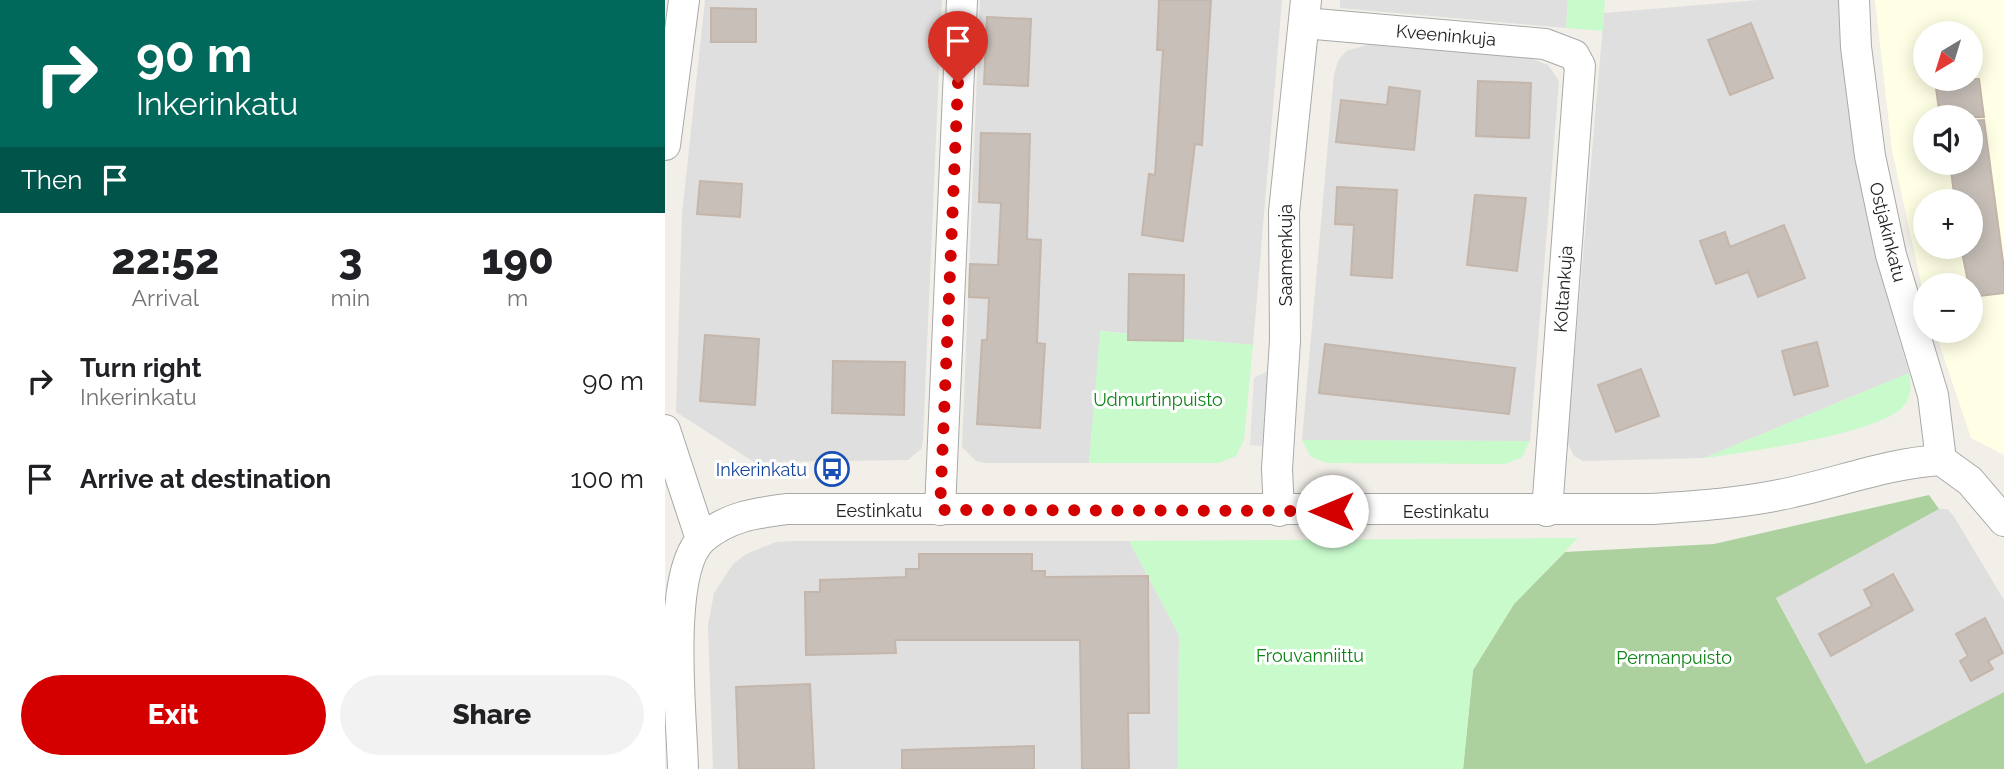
<!DOCTYPE html>
<meta charset="utf-8">
<style>
body{margin:0;font-family:Raleway,sans-serif;background:#f2f2f2;color:#202124;height:100vh;display:flex;flex-direction:column;font-size:26px;white-space:nowrap}
*{box-sizing:border-box;margin:0}
p{font-size:23px;color:#757577}
.icon{flex:none;width:38px;height:38px;fill:none;stroke:currentColor;stroke-width:2;stroke-linecap:round;stroke-linejoin:round}
.map{position:relative;flex:1;overflow:hidden}
.drawer{display:flex;flex-direction:column;background:#fff;width:665px}
.drawer>*{flex:none}
.guide{background:#00695c;color:#fff;overflow:hidden}
.needle{width:46px;rotate:218deg}
.fabs{position:absolute;left:1248px;top:21px;display:grid;gap:14px}
.fabs a{display:grid;place-items:center;width:70px;height:70px;border-radius:50%;background:#fff;box-shadow:0 4px 18px #0003;font-size:35px}
.pin{position:absolute;display:grid;place-items:center;width:60px;height:60px;color:#fff;margin:-72px -30px;border-radius:50% 50% 50% 0;rotate:-45deg;box-shadow:0 0 7px #0007}
.pin .icon{rotate:45deg}
.me{position:absolute;width:77px;margin:-38px;rotate:270deg;stroke-linejoin:round;filter:drop-shadow(0 0 5px #0008)}
.turn{display:flex;align-items:center;gap:24px;height:147px;padding:0 21px;font-size:32px}
.turn .icon{width:91px;height:91px;stroke-width:2.5}
.turn b{display:block;font-size:49px;line-height:60px}
.then{display:flex;align-items:center;height:66px;padding:0 21px;background:#0003;gap:14px;font-size:26px}
.eta{display:flex;justify-content:space-evenly;align-items:center;height:119px;text-align:center}
.eta b{font-size:42px;font-weight:800;line-height:49px}
.primary-button{display:flex;gap:14px;margin-top:auto;padding:14px 21px}
.primary-button a{flex:1;height:80px;border-radius:42px;background:#d40000;color:#fff;font-size:28px;font-weight:800;line-height:80px;text-align:center}
.primary-button a+a{background:#f2f2f2;color:#202124}
ul{padding:0;list-style:none}
li{display:flex;align-items:center;gap:21px;height:98px;padding:0 21px}
li div{flex:1}
li b{display:block;font-size:26px}
li em{font-style:normal}
main{display:flex;flex:1;min-height:0}
.map>svg:first-child{display:block}
.residential{fill:#e0dfdf}
.education{fill:#ffffe5;fill-rule:evenodd}
.forest{fill:#add19e}
.park{fill:#c8facc}
.parking{fill:#e2e2e2}
.building{fill:#c7bfb8;stroke:#c4b6ab;stroke-width:2}
.lines{fill:none;stroke-linecap:round;stroke-linejoin:round}
.minor-casing{stroke:#a9a9a9;stroke-width:32}
.minor{stroke:#fff;stroke-width:30}
.route{stroke:#d40000;stroke-width:12;stroke-dasharray:0 21.6}
.labels{text-anchor:middle;dominant-baseline:central;stroke-width:6;stroke-linejoin:round;paint-order:stroke}
.street-label{font-size:18px;fill:#222;stroke:#fff}
.park-label{font-size:18px;fill:#0c8416;stroke:#fff}
.transit-label{font-size:18px;fill:#164399;stroke:#fff;text-anchor:end}
</style>
<main>
<section class="drawer">
<div class="guide">
<div class="turn"><svg class="icon" aria-label="right" viewBox="0 0 24 24"><path d="M7 20v-9h11M14 6l5 5-5 5"/></svg><div><b>90 m</b>Inkerinkatu</div></div>
<div class="then">Then<svg class="icon" aria-label="arrive" viewBox="0 0 24 24"><path d="M6 21V4h12l-3 4 3 4H6"/></svg></div>
</div>
<div class="eta">
<div><b>22:52</b><p>Arrival</p></div>
<div><b>3</b><p>min</p></div>
<div><b>190</b><p>m</p></div>
</div>
<ul>
<li><svg class="icon" aria-label="right" viewBox="0 0 24 24"><path d="M7 20v-9h11M14 6l5 5-5 5"/></svg><div><b>Turn right</b><p>Inkerinkatu</p></div><em>90 m</em></li>
<li><svg class="icon" aria-label="arrive" viewBox="0 0 24 24"><path d="M6 21V4h12l-3 4 3 4H6"/></svg><div><b>Arrive at destination</b></div><em>100 m</em></li>
</ul>
<div class="primary-button"><a>Exit</a><a>Share</a></div>
</section>
<div class="map">
<svg width="1339" height="769" viewBox="0 0 1339 769">
<rect width="100%" height="100%" fill="#f2efe9"/>
<!-- residential -->
<path class="residential" d="M40,0H277L258,439L257,448L243,460L89,462L11,412L17,214Z
M315,0H617L588,345L436,331L424,463H320L311,461L297,447Z
M675,0H903L901,28L675,8Z
M1093,0H1174L1181,91L1195,183L1216,276L1244,373L1039,458L918,461L909,456L902,442L939,13Z
M705,44L865,58L883,65L894,81L865,441L637,440L669,74L673,61L681,51Z
M1274,509H1282L1288,515L1339,600V692L1201,764L1111,597Z
M126,541H464L514,635L513,769H48L43,626L49,593L68,564L81,554L111,542Z"/>
<!-- education -->
<path class="education" d="M1210,0H1339V455L1306,438L1270,331H1306V285H1260L1259,297L1227,150ZM1260,33H1306V79H1260ZM1260,117H1306V163H1260ZM1260,201H1306V247H1260Z"/>
<!-- forest -->
<path class="forest" d="M1264,495L1274,509L1111,598L1201,764L1339,692V769H798L808,670L849,604L900,552L1049,544Z"/>
<!-- park -->
<path class="park" d="M903,0H940L938,31L901,28Z
M435,331L588,345L579,440L571,456L554,463H424Z
M1244,373C1247,385 1246,399 1237,408C1211,434 1078,453 1039,458Z
M637,440L865,441L857,457L840,464L662,463L646,457Z
M913,538L849,604L808,670L798,769H513L514,635L464,541Z"/>
<!-- parking -->
<path class="parking" d="M608,368L614,447L585,445L589,378Z"/>
<!-- building -->
<path class="building" d="M494,0H546L537,145L530,144L518,241L477,235L484,174L490,175L498,50H492Z
M46,8L91,9V42H46Z
M322,17L366,19L363,86L319,84Z
M1086,23L1108,78L1065,95L1043,40Z
M1274,79H1314L1319,117H1275L1270,81Z
M813,81L866,83L864,138L811,136Z
M724,87L755,91L749,150L671,142L676,100L722,105Z
M1319,120L1339,269V293L1306,297L1296,247H1306V201H1290L1285,163H1306V121Z
M316,133L365,134L362,239L376,240L372,343L380,344L375,428L312,424L317,340H322L324,298L304,297L305,264L333,265L336,203L314,202Z
M35,181L77,184L75,217L32,214Z
M672,187L732,190L727,278L686,275L689,225L670,224Z
M810,195L861,198L852,271L802,265Z
M1119,225L1140,278L1093,297L1083,272L1051,284L1035,241L1060,232L1065,247Z
M464,274L519,275L518,341L463,340Z
M40,335L94,339L90,405L35,401Z
M1152,342L1163,386L1129,395L1117,351Z
M660,344L850,368L844,414L654,393Z
M168,361L240,362L239,415L167,413Z
M976,369L994,416L951,432L933,385Z
M254,554H367V571H380V577L483,576L484,713H463L464,769H417L415,640H230L231,653L141,655L140,592H155V580L241,577V569H254Z
M1228,574L1248,610L1166,656L1154,634L1207,606L1199,590Z
M1320,618L1338,653L1323,661L1328,669L1306,681L1295,661L1303,656L1291,634Z
M145,684L149,769H74L71,687Z
M369,746V769H237V750Z"/>
<g class="lines">
<!-- minor casing -->
<g class="minor-casing">
<path id="minor" d="M1189,0L1191,47L1205,156L1226,255L1268,395L1276,460
M639,23L880,44L909,55L915,66L882,511
M0,145L19,0
M0,430L36,539
M1276,460L1305,481L1339,521
M275,510L297,0
M614,511L612,469L620,340L619,212L641,0
M18,769C17,718 0,571 38,538C64,516 91,513 123,509H986C1032,506 1079,503 1124,493C1175,482 1224,463 1276,460"/>
</g>
<!-- minor -->
<use href="#minor" class="minor"/>
</g>
<g class="lines">
<!-- route -->
<path class="route" d="M293,83L275,510L667,511"/>
</g>
<!-- icons -->
<defs>
<g id="bus-ring" transform="scale(1.75)"><circle r="9.5" fill="#fff" stroke="#1a4fb4" stroke-width="1.5"/><path d="M-5-6H5V4H4V6H2V4H-2V6H-4V4H-5ZM-3.5-4V0h7V-4ZM-3.5 1.2v1.5H-2V1.2ZM2 1.2v1.5H3.5V1.2Z" fill="#1a4fb4"/></g>
</defs>
<g fill-rule="evenodd">
<use href="#bus-ring" x="167" y="469"/>
</g>
<g class="labels">
<!-- street labels -->
<g class="street-label">
<text transform="translate(781 35) rotate(5)">Kveeninkuja</text>
<text transform="translate(1223 232) rotate(76)">Ostjakinkatu</text>
<text transform="translate(620 255) rotate(-90)">Saamenkuja</text>
<text transform="translate(898 289) rotate(-86)">Koltankuja</text>
<text x="214" y="510">Eestinkatu</text>
<text x="781" y="511">Eestinkatu</text>
</g>
<!-- park labels -->
<g class="park-label">
<text x="493" y="399">Udmurtinpuisto</text>
<text x="645" y="655">Frouvanniittu</text>
<text x="1009" y="657">Permanpuisto</text>
</g>
<!-- transit labels -->
<g class="transit-label">
<text x="142" y="469">Inkerinkatu</text>
</g>
</g>
</svg>
<div class="fabs">
<a><svg class="needle" viewBox="-14 -14 28 28"><path d="M0-13l5 13h-10z" fill="#e53935"/><path d="M0 13l5-13h-10z" fill="#757577"/></svg></a>
<a><svg class="icon" aria-label="sound" viewBox="0 0 24 24"><path d="M4 9h4l5-4v14l-5-4H4zM17 9q2 3 0 6"/></svg></a>
<a>+</a>
<a>−</a>
</div>
<div class="pin" style="left:293px;top:83px;background:#d93025"><svg class="icon" aria-label="arrive" viewBox="0 0 24 24"><path d="M6 21V4h12l-3 4 3 4H6"/></svg></div>
<svg class="me" style="left:667px;top:511px" viewBox="-20 -20 40 40"><circle r="19" fill="#fff"/><path d="M0-13L10 11 0 6-10 11z" fill="#d40000"/></svg>
</div>
</main>
